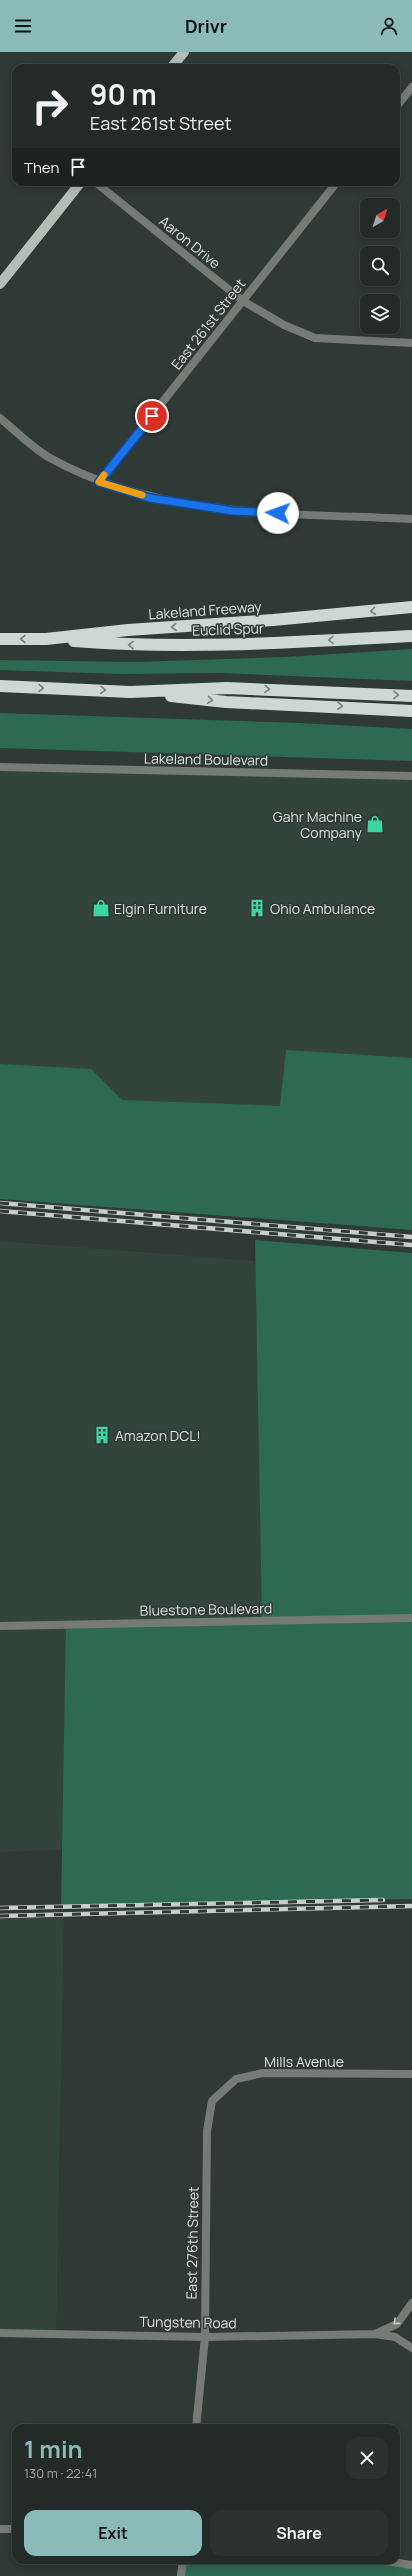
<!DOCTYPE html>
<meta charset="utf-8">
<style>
body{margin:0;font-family:Manrope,sans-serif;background:#2b3330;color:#f1f3f6;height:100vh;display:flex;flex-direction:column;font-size:15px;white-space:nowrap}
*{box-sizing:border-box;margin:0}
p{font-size:13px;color:#a3a7a8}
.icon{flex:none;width:22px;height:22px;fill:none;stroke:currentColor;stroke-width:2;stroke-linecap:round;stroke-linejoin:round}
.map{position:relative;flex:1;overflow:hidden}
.side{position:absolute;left:12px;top:2372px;width:388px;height:140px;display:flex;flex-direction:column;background:#232b28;border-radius:12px;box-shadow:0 2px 10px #0003,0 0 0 1px #404745}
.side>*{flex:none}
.top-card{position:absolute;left:12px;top:12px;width:388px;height:122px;border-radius:12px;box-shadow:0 2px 10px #0003,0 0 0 1px #404745;background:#232b28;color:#f1f3f6;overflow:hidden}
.needle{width:26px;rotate:39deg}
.controls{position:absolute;left:360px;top:146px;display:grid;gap:8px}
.controls a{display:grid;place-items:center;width:40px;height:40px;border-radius:8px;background:#232b28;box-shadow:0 2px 10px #0003,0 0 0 1px #404745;font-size:20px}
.pin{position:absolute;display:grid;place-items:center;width:34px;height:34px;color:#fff;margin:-17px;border:2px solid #fff;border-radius:50%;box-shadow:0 1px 4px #0007}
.me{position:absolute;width:44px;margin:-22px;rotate:273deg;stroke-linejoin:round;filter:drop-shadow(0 0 3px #0008)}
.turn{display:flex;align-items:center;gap:14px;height:84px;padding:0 12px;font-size:18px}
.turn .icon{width:52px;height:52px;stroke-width:2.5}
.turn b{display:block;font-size:28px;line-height:34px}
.then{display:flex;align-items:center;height:38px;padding:0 12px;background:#0003;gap:8px;font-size:15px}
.round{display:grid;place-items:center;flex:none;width:42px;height:42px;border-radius:12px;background:#2b3330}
.head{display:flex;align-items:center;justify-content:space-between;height:68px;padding:0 12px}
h1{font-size:24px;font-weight:700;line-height:30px;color:#8bbbb9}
.button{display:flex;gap:8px;margin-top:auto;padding:8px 12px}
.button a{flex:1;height:46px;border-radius:12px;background:#8bbbb9;color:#111;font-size:16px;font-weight:700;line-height:46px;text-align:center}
.button a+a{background:#2b3330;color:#f1f3f6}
header{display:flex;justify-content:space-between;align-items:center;height:52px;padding:0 12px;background:#8bbbb9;color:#111;font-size:18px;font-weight:700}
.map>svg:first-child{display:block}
.built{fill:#33443d}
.green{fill:#2d6953}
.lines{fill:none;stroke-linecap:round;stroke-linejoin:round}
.minor{stroke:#767b78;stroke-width:8}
.tertiary{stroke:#767b78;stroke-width:8}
.primary{stroke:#b4beb9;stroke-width:10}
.motorway{stroke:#ccd8d3;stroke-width:12}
.rail-casing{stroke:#c7cdca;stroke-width:4.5}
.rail{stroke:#2f3935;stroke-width:3;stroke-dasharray:9;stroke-linecap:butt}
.oneway{stroke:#76817c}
.oneway2{stroke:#c8cecb}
.route-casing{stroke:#114b97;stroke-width:10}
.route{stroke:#1a73e8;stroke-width:7}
.slow{stroke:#f59e0b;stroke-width:7}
.labels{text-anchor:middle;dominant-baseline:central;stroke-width:3;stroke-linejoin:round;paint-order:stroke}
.street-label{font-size:14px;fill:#dde3e0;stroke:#2f3935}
.poi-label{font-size:14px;fill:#dde3e0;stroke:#2f3935;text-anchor:start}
</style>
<header><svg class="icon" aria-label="menu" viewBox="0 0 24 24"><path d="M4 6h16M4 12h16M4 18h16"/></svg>Drivr<svg class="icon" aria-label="person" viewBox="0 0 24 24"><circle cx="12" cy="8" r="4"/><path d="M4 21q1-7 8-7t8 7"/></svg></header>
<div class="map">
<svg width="412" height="2524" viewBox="0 0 412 2524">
<rect width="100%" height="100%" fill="#2f3935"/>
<!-- built -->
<path class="built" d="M0,715L412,724V1176L0,1142Z
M0,1189L412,1221V1784L0,1800Z
M64,1862L56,2282L0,2281V1864Z"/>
<!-- green -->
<path class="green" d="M412,597V629L221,621L119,622L0,618V608L136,610L286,605Z
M0,661L300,671L412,677V709L0,696Z
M286,998L412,1006V1178L0,1147V1012L91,1017L122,1048L280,1054Z
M255,1188L412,1201V1847L61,1854L66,1573L262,1569Z
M183,2508H379L412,2513V2524H181Z"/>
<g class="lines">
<!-- minor -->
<path class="minor" d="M396,55L412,35
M95,130L243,249L284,273L315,286L412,291
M0,366C16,379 32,396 50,406C160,467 290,461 412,467
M99,430L337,130
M0,1574L412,1566
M0,2281L205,2285L375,2282L395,2285L412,2296
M375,2282L397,2272L412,2251
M196,2376L205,2285L207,2079L212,2049L236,2027L263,2021L412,2022
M0,2477H16
M379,2508L412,2513
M181,2524L183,2508"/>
<!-- tertiary -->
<path class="tertiary" d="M0,715L412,724"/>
<!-- primary -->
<path class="primary" d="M171,16L184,0
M0,232L81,130"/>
<!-- motorway -->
<path class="motorway" d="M0,587H46L128,578L273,568L412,555
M74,589C186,598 300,590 412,584
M0,634L130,640L227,636L412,644
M171,644L226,650L412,659"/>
<!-- rail casing -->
<g class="rail-casing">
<path id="rail" d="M0,1151L412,1185
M0,1159L412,1193
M0,1856L383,1848
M0,1864L412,1854"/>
</g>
<!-- rail -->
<use href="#rail" class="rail"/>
</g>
<!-- one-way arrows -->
<defs><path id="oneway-chevron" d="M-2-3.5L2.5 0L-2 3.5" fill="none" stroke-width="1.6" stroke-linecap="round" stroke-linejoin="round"/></defs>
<g class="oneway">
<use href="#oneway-chevron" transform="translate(373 559) rotate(174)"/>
<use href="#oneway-chevron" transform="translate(174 575) rotate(177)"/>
<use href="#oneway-chevron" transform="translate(23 587) rotate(180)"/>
<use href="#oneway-chevron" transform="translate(331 588) rotate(178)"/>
<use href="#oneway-chevron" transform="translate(131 593) rotate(-178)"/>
<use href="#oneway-chevron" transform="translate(41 636) rotate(2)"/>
<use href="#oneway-chevron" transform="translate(267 637) rotate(2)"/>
<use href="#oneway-chevron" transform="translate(103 638) rotate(3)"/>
<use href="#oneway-chevron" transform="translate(396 643) rotate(2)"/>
<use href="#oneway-chevron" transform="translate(210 648) rotate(6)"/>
<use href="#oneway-chevron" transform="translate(340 654) rotate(3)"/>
</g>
<use class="oneway2" href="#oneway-chevron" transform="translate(396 2270) rotate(138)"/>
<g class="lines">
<!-- route casing -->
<g class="route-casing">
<path id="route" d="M152,364L99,430L150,446L233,459L278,461"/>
</g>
<!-- route -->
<use href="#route" class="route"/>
<!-- slow -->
<path class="slow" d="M104,423L99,430L142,443"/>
</g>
<!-- icons -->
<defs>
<g id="shop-bare" transform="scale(1.38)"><path d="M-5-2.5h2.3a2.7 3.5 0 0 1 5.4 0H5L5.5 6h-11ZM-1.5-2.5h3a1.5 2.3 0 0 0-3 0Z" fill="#3ed4a3" stroke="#2f3935" stroke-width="2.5" paint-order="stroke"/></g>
<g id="building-bare" transform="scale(1.38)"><path d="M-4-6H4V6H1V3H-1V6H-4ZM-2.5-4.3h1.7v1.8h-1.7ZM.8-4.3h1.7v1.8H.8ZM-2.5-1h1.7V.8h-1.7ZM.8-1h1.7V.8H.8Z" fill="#3ed4a3" stroke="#2f3935" stroke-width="2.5" paint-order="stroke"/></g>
</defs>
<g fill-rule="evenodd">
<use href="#shop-bare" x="375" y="772"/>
<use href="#shop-bare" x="101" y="856"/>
<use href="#building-bare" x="257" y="856"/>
<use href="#building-bare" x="102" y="1383"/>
</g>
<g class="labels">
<!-- street labels -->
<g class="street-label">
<text transform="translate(190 190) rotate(39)">Aaron Drive</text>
<text transform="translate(208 272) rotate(-52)">East 261st Street</text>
<text transform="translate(205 558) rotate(-4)">Lakeland Freeway</text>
<text transform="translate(228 577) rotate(-2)">Euclid Spur</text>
<text transform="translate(206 707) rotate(1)">Lakeland Boulevard</text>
<text transform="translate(206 1557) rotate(-1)">Bluestone Boulevard</text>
<text x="304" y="2009">Mills Avenue</text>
<text transform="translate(192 2191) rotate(-89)">East 276th Street</text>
<text transform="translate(188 2270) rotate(1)">Tungsten Road</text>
</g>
<!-- poi labels -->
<g class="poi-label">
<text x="362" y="764" text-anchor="end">Gahr Machine<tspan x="362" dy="16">Company</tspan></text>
<text x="114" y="856">Elgin Furniture</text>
<text x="270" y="856">Ohio Ambulance</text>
<text x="115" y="1383">Amazon DCL!</text>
</g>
</g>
</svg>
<div class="controls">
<a><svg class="needle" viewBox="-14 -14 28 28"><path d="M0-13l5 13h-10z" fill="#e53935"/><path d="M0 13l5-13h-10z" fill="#a3a7a8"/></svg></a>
<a><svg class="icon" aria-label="search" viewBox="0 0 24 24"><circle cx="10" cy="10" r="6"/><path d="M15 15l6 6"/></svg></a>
<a><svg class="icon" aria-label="layers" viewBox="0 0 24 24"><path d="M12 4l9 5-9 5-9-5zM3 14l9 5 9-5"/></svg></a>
</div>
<div class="pin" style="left:152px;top:364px;background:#d93025"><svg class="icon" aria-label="arrive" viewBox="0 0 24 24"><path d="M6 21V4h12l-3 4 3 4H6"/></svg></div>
<svg class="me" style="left:278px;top:461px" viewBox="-20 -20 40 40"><circle r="19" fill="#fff"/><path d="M0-13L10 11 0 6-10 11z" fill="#1a73e8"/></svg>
<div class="top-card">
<div class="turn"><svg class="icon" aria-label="right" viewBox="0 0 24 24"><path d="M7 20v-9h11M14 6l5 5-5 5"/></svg><div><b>90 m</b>East 261st Street</div></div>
<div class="then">Then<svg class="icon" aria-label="arrive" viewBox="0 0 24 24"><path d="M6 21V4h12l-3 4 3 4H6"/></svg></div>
</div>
<section class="side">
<div class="head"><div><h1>1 min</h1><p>130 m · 22:41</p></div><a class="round"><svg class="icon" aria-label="close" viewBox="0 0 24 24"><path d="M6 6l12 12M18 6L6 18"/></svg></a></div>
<div class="button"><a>Exit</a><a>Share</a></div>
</section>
</div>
